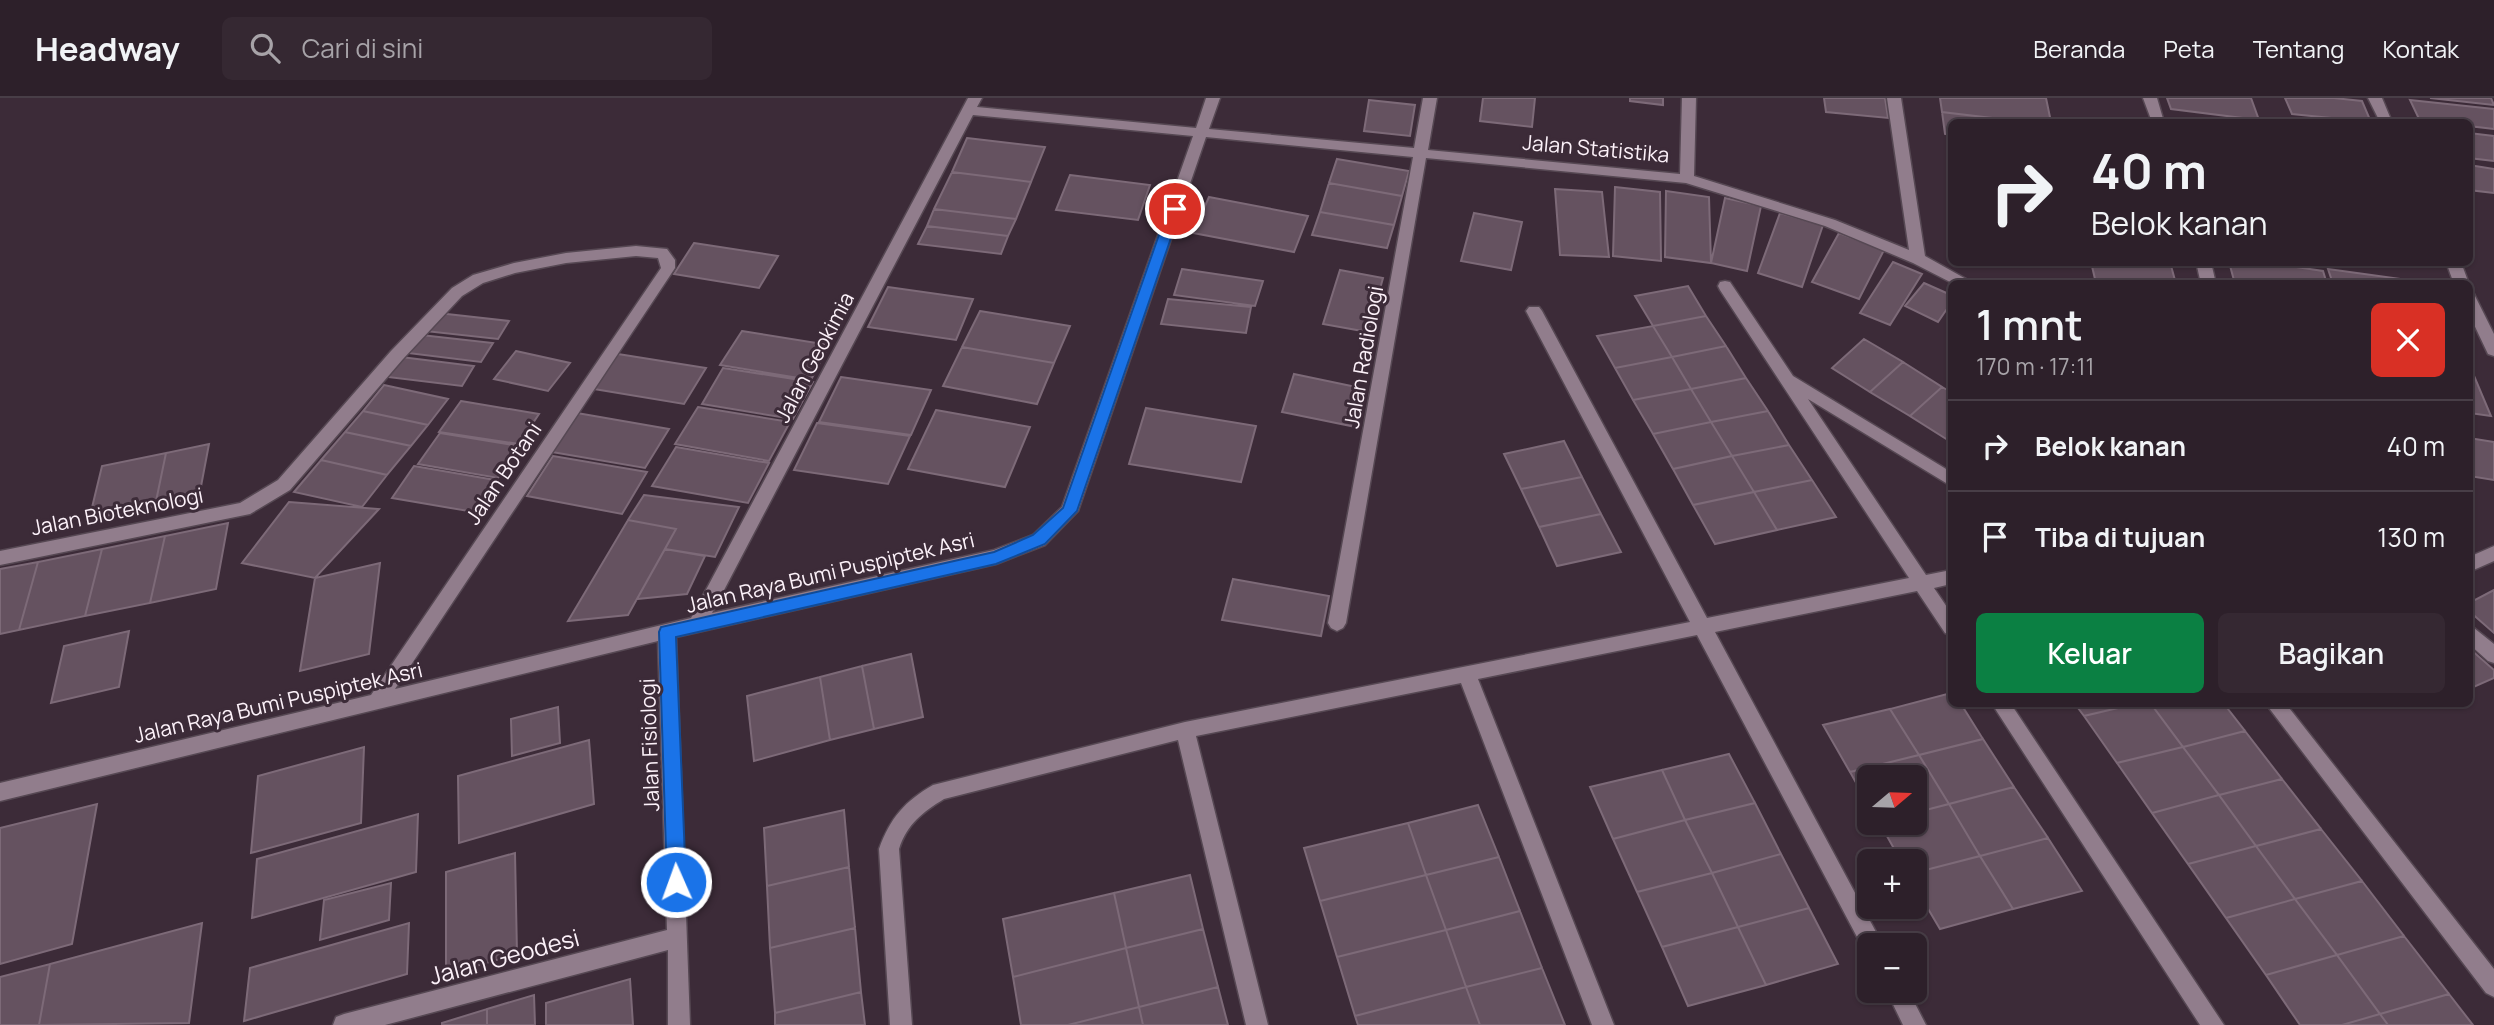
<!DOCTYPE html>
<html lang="id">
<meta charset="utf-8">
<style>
body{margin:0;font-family:Manrope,sans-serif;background:#352832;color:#f1f3f6;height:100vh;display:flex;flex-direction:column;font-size:26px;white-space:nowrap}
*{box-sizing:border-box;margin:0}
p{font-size:23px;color:#a7a3a8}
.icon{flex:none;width:38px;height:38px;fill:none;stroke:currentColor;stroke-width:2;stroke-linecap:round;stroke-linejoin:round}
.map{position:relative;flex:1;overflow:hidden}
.sheet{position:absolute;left:1948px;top:182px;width:525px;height:427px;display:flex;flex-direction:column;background:#2d202a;border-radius:10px;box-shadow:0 2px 5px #0004,0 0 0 2px #483e47}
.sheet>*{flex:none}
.banner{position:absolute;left:1948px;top:21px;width:525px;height:147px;border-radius:10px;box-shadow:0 2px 5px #0004,0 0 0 2px #483e47;background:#2d202a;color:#f1f3f6;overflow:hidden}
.needle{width:46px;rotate:71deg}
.buttons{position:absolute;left:1857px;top:667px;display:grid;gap:14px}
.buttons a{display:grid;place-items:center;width:70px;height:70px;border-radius:10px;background:#2d202a;box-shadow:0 2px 5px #0004,0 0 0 2px #483e47;font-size:35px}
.pin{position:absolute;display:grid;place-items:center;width:60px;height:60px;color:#fff;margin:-30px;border:4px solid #fff;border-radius:50%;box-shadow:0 2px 7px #0007}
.me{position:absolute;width:77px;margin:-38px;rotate:358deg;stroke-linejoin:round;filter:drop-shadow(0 0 5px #0008)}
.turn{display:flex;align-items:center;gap:24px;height:147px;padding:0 28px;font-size:32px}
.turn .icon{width:91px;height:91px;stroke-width:2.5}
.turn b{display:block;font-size:49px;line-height:60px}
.round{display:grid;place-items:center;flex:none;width:74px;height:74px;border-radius:10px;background:#352832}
.headline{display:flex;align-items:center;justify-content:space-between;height:119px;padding:0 28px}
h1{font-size:42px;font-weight:600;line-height:52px}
.action{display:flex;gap:14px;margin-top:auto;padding:14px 28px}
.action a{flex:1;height:80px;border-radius:10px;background:#0b8043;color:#fff;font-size:28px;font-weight:600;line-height:80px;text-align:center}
.action a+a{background:#352832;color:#f1f3f6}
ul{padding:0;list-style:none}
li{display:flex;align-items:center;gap:21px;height:91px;padding:0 28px;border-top:2px solid #483e47}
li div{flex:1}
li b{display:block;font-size:26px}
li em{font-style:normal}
header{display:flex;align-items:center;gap:42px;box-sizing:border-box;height:98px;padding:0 35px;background:#2d202a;border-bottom:2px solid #483e47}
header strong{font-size:33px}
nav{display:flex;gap:38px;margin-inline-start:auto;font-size:24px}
.search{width:490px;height:63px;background:#352832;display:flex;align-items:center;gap:18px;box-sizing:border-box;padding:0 24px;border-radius:10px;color:#a7a3a8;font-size:26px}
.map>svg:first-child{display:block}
.building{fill:#655260;stroke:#7d6a78;stroke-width:2}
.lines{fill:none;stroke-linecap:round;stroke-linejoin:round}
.street-casing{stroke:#564853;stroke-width:3}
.street{fill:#917d8c;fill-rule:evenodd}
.route{fill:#1a73e8;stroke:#114b97;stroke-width:2}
.labels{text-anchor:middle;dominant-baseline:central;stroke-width:6;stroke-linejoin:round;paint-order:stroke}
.street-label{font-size:21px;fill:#fcf1f9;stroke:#3c2b38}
.near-street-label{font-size:24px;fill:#fcf1f9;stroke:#3c2b38}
</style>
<header>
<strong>Headway</strong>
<div class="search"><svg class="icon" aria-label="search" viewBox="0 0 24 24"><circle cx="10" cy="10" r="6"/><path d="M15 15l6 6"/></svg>Cari di sini</div>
<nav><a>Beranda</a><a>Peta</a><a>Tentang</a><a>Kontak</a></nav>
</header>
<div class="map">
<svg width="2494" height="927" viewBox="0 0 2494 927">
<rect width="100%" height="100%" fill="#3c2b38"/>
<!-- building -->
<path class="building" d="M1483,0H1535L1532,29L1480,23Z
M1630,0H1663V7L1630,3Z
M1824,0H1885L1888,20L1826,14Z
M1940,0H2046L2051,24H2026L1942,14Z
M2167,0H2251L2259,22L2171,11Z
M2285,0H2334L2362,3L2371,24L2292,16Z
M2430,0H2491L2494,7Z
M1369,2L1415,7L1410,38L1364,33Z
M2410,2L2494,11V31L2469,28V24L2420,23Z
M1942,14L2026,24H1951V37L1945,36Z
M2469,35L2494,38V63L2469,60Z
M967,40L1045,49L1031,84L952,74Z
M1337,61L1409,73L1402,98L1329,85Z
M2469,67L2494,71V95L2469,92Z
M952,74L1031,84L1016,121L934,111Z
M1070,77L1150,87L1138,122L1056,112Z
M1329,85L1402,98L1394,127L1320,114Z
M1615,89L1660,94L1661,163L1613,158Z
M1555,91L1602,94L1609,159L1560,157Z
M1666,93L1709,99L1711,165L1665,159Z
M1209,99L1308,118L1294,154L1193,135Z
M1725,100L1761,108L1747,173L1711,165Z
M934,111L1016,121L1008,138L927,128Z
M1320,114L1394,127L1387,150L1312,137Z
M1474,115L1522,124L1511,172L1461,163Z
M1780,115L1823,127L1802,189L1758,175Z
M927,128L1008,138L1001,156L918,146Z
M1839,135L1884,152L1859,201L1812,184Z
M694,145L778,158L759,190L674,176Z
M1893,164L1922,176L1890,227L1860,215Z
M2091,164H2170L2176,186H2128L2095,181Z
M2229,164H2262L2323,173L2327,186H2235Z
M1182,171L1263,183L1255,208L1174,197Z
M2328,171L2423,184V186H2333Z
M1340,172L1383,180L1368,234L1323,226Z
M1924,185L1951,197V205L1938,224L1905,208Z
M1688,188L1706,218L1653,228L1635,198Z
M888,189L973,201L956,242L868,229Z
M1168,201L1251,209L1246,235L1161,226Z
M980,213L1070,228L1054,265L962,249Z
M438,215L509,223L498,241L425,233Z
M1706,218L1726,248L1672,259L1653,228Z
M1653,228L1672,259L1615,270L1597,238Z
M742,233L829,247L811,282L720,267Z
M421,237L493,245L481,264L408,255Z
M1864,241L1903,264L1870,294L1832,270Z
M1726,248L1746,280L1691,291L1672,259Z
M962,249L1054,265L1037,306L943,288Z
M516,253L570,265L548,293L494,281Z
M618,256L706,270L684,306L594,291Z
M401,259L474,268L462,288L388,279Z
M1672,259L1691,291L1633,302L1615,270Z
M1903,264L1942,289L1910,318L1870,294Z
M2469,266L2491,318L2469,315Z
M723,270L813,284L793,321L702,306Z
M1294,276L1361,290L1351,328L1282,314Z
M841,279L931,292L911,337L819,324Z
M1746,280L1768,313L1711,324L1691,291Z
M384,287L448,301L428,327L363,313Z
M1942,289L1951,294V344L1910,318Z
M1691,291L1711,324L1653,336L1633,302Z
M461,303L539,316L519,346L439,334Z
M698,309L790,324L769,363L675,346Z
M1146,310L1256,328L1241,384L1129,366Z
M936,312L1030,329L1005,389L908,371Z
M363,313L428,327L411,348L345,334Z
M1768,313L1789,347L1732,358L1711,324Z
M577,315L669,331L645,370L552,354Z
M1711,324L1732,358L1673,371L1653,336Z
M817,325L910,338L888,386L794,372Z
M345,334L411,348L387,377L321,362Z
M440,335L519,348L498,380L418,366Z
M2469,340L2494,344V382L2469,378Z
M1564,343L1582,379L1521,391L1504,356Z
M209,346L199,399L155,408L166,355Z
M1789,347L1812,382L1754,394L1732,358Z
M676,349L769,365L748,405L652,388Z
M166,355L155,408L89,422L102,368Z
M553,358L647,374L622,416L527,398Z
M1732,358L1754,394L1693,407L1673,371Z
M321,362L387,377L362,409L294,394Z
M414,368L495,382L474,414L392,400Z
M1582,379L1601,416L1539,429L1521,391Z
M1812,382L1836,419L1777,432L1754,394Z
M1754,394L1777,432L1715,446L1693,407Z
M644,397L739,409L715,459L665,451L676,431L628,422Z
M289,404L379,411L315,480L242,465Z
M1601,416L1621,454L1557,468L1539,429Z
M628,422L676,431L628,517L568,523Z
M228,425L216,491L150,505L165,438Z
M165,438L150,505L85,518L102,451Z
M102,451L85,518L19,532L38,464Z
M665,451L705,458L687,496L637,501Z
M38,464L19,532L0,536V471Z
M380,465L369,556L300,573L315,480Z
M1233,481L1329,498L1321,538L1222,522Z
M2494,492V535L2469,513V505Z
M129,533L119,589L51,605L64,548Z
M2469,550L2494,572V580L2469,591Z
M911,556L923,619L874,631L862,568Z
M862,568L874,631L830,642L820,579Z
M820,579L830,642L754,663L747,598Z
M1951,595V606H1961L1983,641L1919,657L1890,611Z
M2075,606H2135L2084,618Z
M2135,606H2151L2183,649L2117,665L2084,618Z
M2151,606H2224L2245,633L2183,649Z
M558,609L560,645L512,658L511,621Z
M1890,611L1919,657L1850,674L1823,627Z
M2245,633L2282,681L2219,697L2183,649Z
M1983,641L2014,689L1949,706L1919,657Z
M589,642L594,706L459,745L458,678Z
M364,649L361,725L251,755L258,678Z
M2183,649L2219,697L2152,715L2117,665Z
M1729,656L1755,705L1685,722L1662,672Z
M1919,657L1949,706L1914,715V679H1869V708L1850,674Z
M1662,672L1685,722L1613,741L1590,689Z
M2282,681L2321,731L2256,748L2219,697Z
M2014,689L2048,740L1980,758L1949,706Z
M2219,697L2256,748L2188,766L2152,715Z
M1755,705L1781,756L1712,775L1685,722Z
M97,706L72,846L0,866V730Z
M1949,706L1980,758L1914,775V763H1901L1879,724H1914V715Z
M1478,707L1499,759L1426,777L1408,725Z
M844,712L849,769L767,788L764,730Z
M418,716L416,774L252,820L257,761Z
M1685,722L1712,775L1637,794L1613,741Z
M1408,725L1426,777L1320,803L1304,750Z
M2321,731L2362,783L2295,801L2256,748Z
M2048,740L2082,793L2013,811L1980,758Z
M2256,748L2295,801L2226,820L2188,766Z
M515,755L517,856L446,877V774Z
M1781,756L1809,810L1738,829L1712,775Z
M1980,758L2013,811L1940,831L1914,787V775Z
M1499,759L1520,813L1446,832L1426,777Z
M849,769L855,830L770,850L767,788Z
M1712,775L1738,829L1662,849L1637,794Z
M1190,777L1203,831L1126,850L1114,795Z
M1426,777L1446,832L1337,859L1320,803Z
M2362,783L2404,838L2337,857L2295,801Z
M391,785L389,822L320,842L324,802Z
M1114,795L1126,850L1013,879L1003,821Z
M2295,801L2337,857L2266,877L2226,820Z
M1809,810L1838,866L1766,887L1738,829Z
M1520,813L1542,870L1466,889L1446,832Z
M202,825L189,925L39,927L50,866Z
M409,825L407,876L244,923L250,870Z
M1738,829L1766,887L1688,908L1662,849Z
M855,830L861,894L775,915L770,850Z
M1203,831L1218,889L1139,909L1126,850Z
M1446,832L1466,889L1355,918L1337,859Z
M2404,838L2449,896L2380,916L2337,857Z
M1126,850L1139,909L1068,927H1021L1013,879Z
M2337,857L2380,916L2342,927H2300L2266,877Z
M50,866L39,927H0V879Z
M1542,870L1565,927H1480L1466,889Z
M630,881L633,927H546V905Z
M1218,889L1228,927H1143L1139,909Z
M1466,889L1480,927H1358L1355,918Z
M861,894L865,927H775V915Z
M2449,896L2473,927H2388L2380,916Z
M534,897L535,927H487V911Z
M1139,909L1143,927H1068Z
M487,911V927H442V925Z
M2380,916L2388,927H2342Z"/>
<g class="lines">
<!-- street casing -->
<g class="street-casing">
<path id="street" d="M968,0H982L977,9L1196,30L1206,0H1220L1209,31L1414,50L1423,0H1437L1428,52L1680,76L1682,0H1696L1694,78L1835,122L1909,152L1887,0H1901L1925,158L1975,186H1954L1913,165L1825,128L1686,85L1426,60L1346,525L1343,530L1337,533L1331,530L1328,525L1413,59L1206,39L1078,413L1045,447L996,466L676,539L690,927H668V852L385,927H333L336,919L344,916L667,832L658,543L0,703V685L371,597L661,170L658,160L636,158L566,165L515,175L483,185L462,198L403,261L290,392L250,416L0,467V453L240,405L278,382L391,253L452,190L473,177L514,165L566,155L636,148L667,151L675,162V170L395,591L691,520ZM973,17L1193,38L1062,409L1033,437L994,452L712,515Z
M2143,0H2157L2164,24H2152Z
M2368,0H2382L2392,24H2380Z
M2196,164H2211L2216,186H2201Z
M2446,164H2461L2469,186H2454Z
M1725,183L1730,184L1793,278L1951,374V388L1808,301L1926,477L1951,472V486L1934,490L1951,515V537L1945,535L1917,493L1715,534L1883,847H1869V856L1865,854L1697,537L1478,581L1614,927H1592L1461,585L1196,638L1268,927H1246L1178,642L944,701C923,714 907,726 899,751L912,927H890L879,751C890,720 905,703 933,687L1185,624L1690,524L1526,213L1529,209H1539L1542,213L1707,520L1909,480L1720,192L1718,188L1720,184Z
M2469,195L2474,196L2494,236V258L2488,256L2469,216Z
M2494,448V463L2469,474V459Z
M2469,526L2494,546V565L2488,563L2469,546Z
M1992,606H2011L2224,927H2200Z
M2266,606H2286L2494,871V899L2486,895Z
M1886,892H1908L1926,927H1903Z"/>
</g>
<!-- street -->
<use href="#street" class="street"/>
</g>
<!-- route -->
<path class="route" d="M1175,107L1181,111L1077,413L1045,446L996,466L676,539L686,784L683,790L676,792L670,790L667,784L659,534L661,529L994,454L1033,437L1063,410L1168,111Z"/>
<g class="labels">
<!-- street labels -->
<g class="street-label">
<text transform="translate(1596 50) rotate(5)">Jalan Statistika</text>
<text transform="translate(814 259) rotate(-62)">Jalan Geokimia</text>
<text transform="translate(1363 259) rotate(-80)">Jalan Radiologi</text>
<text transform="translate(503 375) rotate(-56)">Jalan Botani</text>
<text transform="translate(117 413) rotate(-11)">Jalan Bioteknologi</text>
<text transform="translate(830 474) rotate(-13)">Jalan Raya Bumi Puspiptek Asri</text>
<text transform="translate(278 604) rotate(-13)">Jalan Raya Bumi Puspiptek Asri</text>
<text transform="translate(649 647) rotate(-92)">Jalan Fisiologi</text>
</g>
<!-- near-street labels -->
<g class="near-street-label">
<text transform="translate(504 858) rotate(-15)">Jalan Geodesi</text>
</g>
</g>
</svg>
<div class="buttons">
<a><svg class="needle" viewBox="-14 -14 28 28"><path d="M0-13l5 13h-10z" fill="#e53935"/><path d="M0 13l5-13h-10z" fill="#a7a3a8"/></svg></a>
<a>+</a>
<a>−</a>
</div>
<div class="pin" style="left:1175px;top:111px;background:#d93025"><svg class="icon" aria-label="arrive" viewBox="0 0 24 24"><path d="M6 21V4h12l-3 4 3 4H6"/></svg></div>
<svg class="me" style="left:676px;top:784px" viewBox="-20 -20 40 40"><circle r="17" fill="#1a73e8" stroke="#fff" stroke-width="3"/><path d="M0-11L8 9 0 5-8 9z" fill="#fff"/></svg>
<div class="banner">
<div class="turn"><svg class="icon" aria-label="right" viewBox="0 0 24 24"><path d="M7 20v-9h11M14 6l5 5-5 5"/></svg><div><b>40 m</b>Belok kanan</div></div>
</div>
<section class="sheet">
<div class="headline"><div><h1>1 mnt</h1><p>170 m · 17:11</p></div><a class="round" style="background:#d93025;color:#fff"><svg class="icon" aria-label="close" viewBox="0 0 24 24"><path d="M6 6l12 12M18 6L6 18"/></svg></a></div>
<ul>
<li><svg class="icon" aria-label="right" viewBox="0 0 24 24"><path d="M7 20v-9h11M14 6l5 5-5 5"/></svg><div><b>Belok kanan</b></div><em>40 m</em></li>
<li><svg class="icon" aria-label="arrive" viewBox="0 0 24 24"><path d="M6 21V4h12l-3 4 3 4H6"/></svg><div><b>Tiba di tujuan</b></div><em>130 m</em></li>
</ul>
<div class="action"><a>Keluar</a><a>Bagikan</a></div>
</section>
</div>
